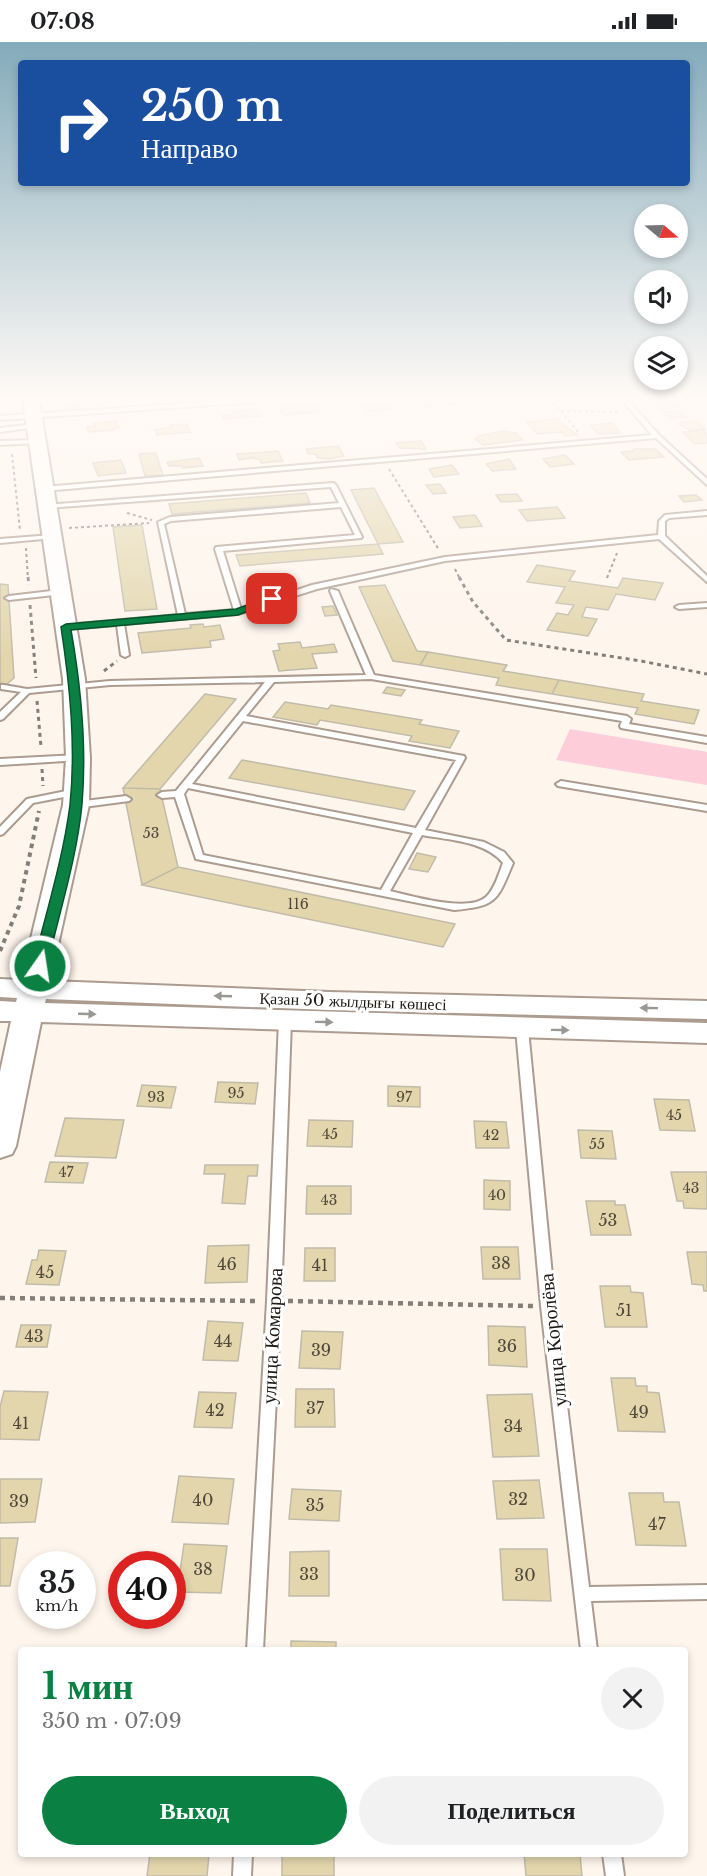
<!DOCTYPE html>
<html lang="ru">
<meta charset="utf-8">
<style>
body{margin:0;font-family:"Libre Baskerville",serif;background:#f2f2f2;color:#202124;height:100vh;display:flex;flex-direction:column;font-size:22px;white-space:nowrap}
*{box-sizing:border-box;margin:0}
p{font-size:20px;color:#757577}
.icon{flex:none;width:33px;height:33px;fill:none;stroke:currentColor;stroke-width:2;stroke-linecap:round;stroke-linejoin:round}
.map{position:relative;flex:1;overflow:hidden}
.panel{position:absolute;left:18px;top:1605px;width:670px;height:210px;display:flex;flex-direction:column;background:#fff;border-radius:6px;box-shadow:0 3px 9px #0003}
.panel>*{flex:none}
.banner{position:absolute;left:18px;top:18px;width:672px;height:126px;border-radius:6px;box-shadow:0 3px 9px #0003;background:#1a4fa0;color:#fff;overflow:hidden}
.needle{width:39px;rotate:109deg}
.buttons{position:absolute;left:634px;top:162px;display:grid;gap:12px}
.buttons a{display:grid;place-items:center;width:54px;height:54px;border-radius:50%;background:#fff;box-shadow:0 3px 9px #0003;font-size:30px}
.speed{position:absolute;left:18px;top:1509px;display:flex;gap:12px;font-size:30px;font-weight:700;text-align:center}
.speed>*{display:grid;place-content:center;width:78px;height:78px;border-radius:50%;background:#fff;box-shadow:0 3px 9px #0003;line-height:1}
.speed small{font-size:15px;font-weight:400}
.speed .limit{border:9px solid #d22;background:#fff;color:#111}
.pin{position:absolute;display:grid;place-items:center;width:51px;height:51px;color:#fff;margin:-26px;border-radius:12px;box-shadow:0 3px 9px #0006}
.me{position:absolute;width:66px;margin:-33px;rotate:13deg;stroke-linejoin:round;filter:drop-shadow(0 0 4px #0008)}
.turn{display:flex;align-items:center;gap:21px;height:126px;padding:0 24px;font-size:27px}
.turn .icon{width:78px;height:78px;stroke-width:2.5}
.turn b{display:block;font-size:42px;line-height:51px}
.round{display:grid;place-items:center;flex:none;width:63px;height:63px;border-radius:32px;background:#f2f2f2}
.overview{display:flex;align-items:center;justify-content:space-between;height:102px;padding:0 24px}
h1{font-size:36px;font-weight:700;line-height:45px;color:#0b8043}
.action{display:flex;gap:12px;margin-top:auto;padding:12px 24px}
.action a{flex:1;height:69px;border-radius:36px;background:#0b8043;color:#fff;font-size:24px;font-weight:700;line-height:69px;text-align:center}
.action a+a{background:#f2f2f2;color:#202124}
.status{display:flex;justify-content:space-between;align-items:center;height:42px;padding:0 30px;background:#fff;direction:ltr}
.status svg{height:16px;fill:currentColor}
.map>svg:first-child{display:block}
.green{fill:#fdcdd9}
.building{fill:#e3d6ad;stroke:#c1bba9;stroke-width:1.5}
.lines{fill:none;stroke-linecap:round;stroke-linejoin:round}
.lane-casing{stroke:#ac9c90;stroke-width:4}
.secondary-casing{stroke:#ac9c90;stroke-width:4}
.path-far3{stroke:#857e78;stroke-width:2;stroke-dasharray:3 3;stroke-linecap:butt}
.path-far2{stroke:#857e78;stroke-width:3;stroke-dasharray:4 4;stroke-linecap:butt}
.path-far1{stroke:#857e78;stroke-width:4;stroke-dasharray:4.5 4.5;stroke-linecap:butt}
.path{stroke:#857e78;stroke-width:4.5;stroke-dasharray:5 5;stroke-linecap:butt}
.lane{fill:#fff;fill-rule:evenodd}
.secondary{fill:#fff;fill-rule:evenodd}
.oneway{fill:#9a9895}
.route{fill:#0b8043;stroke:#07532c;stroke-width:1.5}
.labels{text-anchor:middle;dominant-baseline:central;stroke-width:6;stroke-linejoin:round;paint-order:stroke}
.number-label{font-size:14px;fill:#4f483a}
.street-label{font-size:16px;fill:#1e1914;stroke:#fff}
.near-number-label{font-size:16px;fill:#4f483a}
.near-street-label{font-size:20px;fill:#1e1914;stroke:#fff}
</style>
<div class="status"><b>07:08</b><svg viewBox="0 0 49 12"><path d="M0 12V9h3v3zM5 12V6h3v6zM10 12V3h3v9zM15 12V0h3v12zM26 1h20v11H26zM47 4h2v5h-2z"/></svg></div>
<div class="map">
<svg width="707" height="1834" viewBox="0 0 707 1834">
<rect width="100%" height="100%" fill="#fef5ec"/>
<!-- green -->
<path class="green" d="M570,687L707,710V743L556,718Z"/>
<!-- building -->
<path class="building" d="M69,358H96L97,363L66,366L64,365L71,363Z
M419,358H453L457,363L425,365Z
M656,358H674L682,365L659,367L656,363H661Z
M382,360L389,362L393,367L367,369L363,362Z
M314,362L319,370L285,373L280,369L279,364Z
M257,367L260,374L224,377L222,373H233L232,371L238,369Z
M679,369L686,375L670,376L663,370Z
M557,377L577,393L565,394L561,390L538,392L526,380Z
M117,379L119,386H113L114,388L88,390L87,385H95L94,381Z
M697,379L705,387L689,388L679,382L681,380Z
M612,381L620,391L598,392L590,383Z
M187,382L191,390L157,393L155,388L171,385L170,383Z
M705,388L707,401L694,402L683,390Z
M503,389L516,391L523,398L483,403L475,397L478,394Z
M421,399L426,407L400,406L396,401Z
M338,404L344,414L328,417L318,416L315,412H308L306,407Z
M634,407H655L664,415L629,418L621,410L632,409Z
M278,409L283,419L261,421L260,418L253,416L239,418L237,412Z
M156,411L163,433L145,434L139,412Z
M565,413L574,422L550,425L543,417Z
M199,416L203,424L183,426L182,424H169L167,420Z
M509,417L516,427L492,429L486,422Z
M121,418L126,431L98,434L93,421Z
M452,423L459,432L434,435L429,427Z
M440,442L446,451L433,452L426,443Z
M374,446L403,500L378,502L351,448Z
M306,451L310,461L172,472L169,462Z
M517,452L522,459L501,460L496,453Z
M696,453L702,458L684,460L679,454Z
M557,465L565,476L527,479L519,468Z
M475,473L482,484L460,486L453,475Z
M142,483L157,567L125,569L113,485Z
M378,502L383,512L240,524L236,513Z
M537,523L575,529L569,539L618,546L623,536L663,541L655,558L616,552L608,568L586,565L582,575L597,577L588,594L547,588L557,571L568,573L574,563L556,561L565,545L527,540Z
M0,542L8,543L14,636L7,642L0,641Z
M385,543L417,609L428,610L420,623L393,619L359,545Z
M333,564L337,573L325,574L322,565Z
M203,582L204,585L220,583L224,597L210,599L211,605L142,611L138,591L191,586L190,583Z
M300,600L302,606L334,602L337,610L312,612L317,626L279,629L273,609L280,608L278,602Z
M428,610L507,623L503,629L559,638L552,652L496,643L499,636L420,623Z
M559,638L644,652L641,659L699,668L694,682L635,672L638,666L552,652Z
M387,645L405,648L401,654L383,651Z
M205,652L236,657L160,747L123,746Z
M285,660L328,667L331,663L422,678L419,682L459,689L450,706L409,699L412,694L320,678L317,683L273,675Z
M242,718L415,749L404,768L229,736Z
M123,746L160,747L178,825L142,843Z
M417,811L436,815L428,830L409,827Z
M178,825L455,882L443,905L142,843Z
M218,1040L258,1041L255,1062L215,1060Z
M142,1043L176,1045L171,1066L137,1064Z
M388,1044L420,1045V1065L388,1064Z
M654,1057L689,1058L695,1089L660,1088Z
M65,1076L124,1078L116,1116L55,1114Z
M309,1078L353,1079L352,1105L307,1104Z
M474,1079L506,1080L509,1106H476Z
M578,1088L612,1089L616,1117L581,1116Z
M50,1120L88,1121L83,1141L45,1140Z
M205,1123H258L257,1134H248L245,1162L222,1161L225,1132H204Z
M671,1130H707V1167L684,1166L683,1159H677Z
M484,1138L510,1139V1168L484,1167Z
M307,1144H351V1172H306Z
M586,1159H615V1163H625L631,1193H591Z
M249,1203L247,1240L205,1241L208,1204Z
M481,1205H518L520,1237H483Z
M305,1206H335V1239H304Z
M39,1208L66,1209L59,1243L26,1242L32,1218H37Z
M687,1210H707V1249H704L703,1243L692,1242Z
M600,1244H630L631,1250L643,1251L647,1285H605Z
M208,1279L243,1281L238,1319L203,1318Z
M21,1283H51L47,1305H16Z
M488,1284L525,1285L527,1325L489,1323Z
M302,1289L343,1290L340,1327L299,1326Z
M611,1336H635L636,1344H647V1350L659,1351L665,1390L618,1389Z
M296,1347H334L335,1385H295Z
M4,1349L48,1350L39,1398L0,1397V1365Z
M199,1350L236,1351L232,1386L194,1385Z
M532,1352L539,1414L493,1415L487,1353Z
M179,1434L234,1437L228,1482L172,1480Z
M0,1437H42L35,1480L0,1481Z
M539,1438L544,1476L497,1477L493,1439Z
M292,1447L341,1449L339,1479L289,1477Z
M629,1451H663L664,1460H679L686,1504L636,1503Z
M0,1496H18L10,1544H0Z
M184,1502L227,1504L221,1551L177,1550Z
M500,1507H547L551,1559L503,1558Z
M329,1509V1554H289L290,1510Z
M291,1599L336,1600V1608H291Z
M150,1812H209L207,1834H147Z
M282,1812H334V1834H282Z
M524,1812H580L582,1834H526Z"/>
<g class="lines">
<!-- lane casing -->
<g class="lane-casing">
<path id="lane" d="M237,358H260L257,360L0,378V374Z
M622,358H628L659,393L707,437V443L656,396L44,449L41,447L44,445L652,393Z
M35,382L37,383V385L0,390V386Z
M39,398L40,399L37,401L0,403V399Z
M333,441L336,443L362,495L361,496L223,509L241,567L312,543L445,515L658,493L659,479L665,473L707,469V473L669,476L665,479V494L707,534V540L659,497L445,519L317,547L238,572L124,582L129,613L125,615L121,613L117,583L66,587L62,585L66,583L178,573L158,480L170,475L339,461L331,445L47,466L44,464L45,463ZM341,465L355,493L216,505L215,507L234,568L185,572L164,482L171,479Z
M52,493L55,495L54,496L0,501V497Z
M331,547L338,549L374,633L627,674L631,677L629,682L707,695V701L621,686L620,684L622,679L371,637L274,640L246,674L464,714L465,716L425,788L484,800L504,810L513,821C497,859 497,864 454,868L196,817L175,755L162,756L157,753L162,750L176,749L265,640L110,643L29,651L3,677L0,678V670L21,650L1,647V643H4L27,647L110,639L366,633L330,549ZM243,679L456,718L416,786L192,742ZM188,746L413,791L381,848L203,813L184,752ZM422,793C448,798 486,799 503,821C499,831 495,847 486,855C468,871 412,854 390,849Z
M60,548L64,550L63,552L9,558L5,556L9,554Z
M707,561V565L679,567L675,565L679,563Z
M78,713L81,714V718L0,723V717Z
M561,739L707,763V769L558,744L556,742Z
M76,747L81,750L79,752L33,761L3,792L0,793V785L27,757Z
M126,754L131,757L129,759L76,766L71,763L76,760Z
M285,975L291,979L281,1259L263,1608H247L267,1259L279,979Z
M522,983L528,987L555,1264L589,1545L707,1543V1557L591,1559L597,1608H581L541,1264L516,987Z
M234,1812H252L251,1834H233Z
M603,1812H621L624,1834H606Z"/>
</g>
<!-- secondary casing -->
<g class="secondary-casing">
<path id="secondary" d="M23,358H39L85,637L90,716L89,763L50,939L329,950L707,959V977L329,968L46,957L45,961L707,981V1001L41,980L16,1104L12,1112L0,1116V1030L11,979H0V959L16,960L17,956L0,955V937L21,938L63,763L66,716L63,637Z"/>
</g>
<!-- path-far3 -->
<path class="path-far3" d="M547,358L561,369L578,390
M561,369L620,370
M12,412L20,488
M389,427L439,508
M127,471L152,478
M69,486L149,481
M26,506L28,537
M455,527L460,537
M607,536L617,511"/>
<!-- path-far2 -->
<path class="path-far2" d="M28,535L29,543
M459,535L473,560L506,598L641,619L707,632
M30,563L36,636
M104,629L117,619
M37,659L41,705
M42,727L43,744"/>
<!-- path-far1 -->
<path class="path-far1" d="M0,909L19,864L39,769"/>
<!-- path -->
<path class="path" d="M0,1256L260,1259
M288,1259L533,1264"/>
<!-- lane -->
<use href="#lane" class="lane"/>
<!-- secondary -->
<use href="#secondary" class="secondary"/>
</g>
<!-- one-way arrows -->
<defs><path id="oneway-solid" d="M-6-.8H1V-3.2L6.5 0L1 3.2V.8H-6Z" transform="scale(1.5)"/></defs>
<g class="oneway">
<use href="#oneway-solid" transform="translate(223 954) rotate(-178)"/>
<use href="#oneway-solid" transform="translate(649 966) rotate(-179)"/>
<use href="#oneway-solid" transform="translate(87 972) rotate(2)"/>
<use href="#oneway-solid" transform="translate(324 980) rotate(1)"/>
<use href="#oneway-solid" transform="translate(560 988) rotate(1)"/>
</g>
<!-- sky -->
<linearGradient id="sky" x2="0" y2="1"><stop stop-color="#84abbb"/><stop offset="0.58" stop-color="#fffaf6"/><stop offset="1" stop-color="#fffaf6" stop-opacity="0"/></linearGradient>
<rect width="707" height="614" fill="url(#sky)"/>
<!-- route -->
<path class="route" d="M272,554L277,557L276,559L238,573L71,588C81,645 87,703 82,762C77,816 59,871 47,924L45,927H35L33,924C46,871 63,817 70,763C76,704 70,644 61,585L66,582L236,567Z"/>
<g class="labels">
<!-- number labels -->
<g class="number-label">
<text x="151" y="791">53</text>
<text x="298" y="862">116</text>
<text x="236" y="1051">95</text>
<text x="156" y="1055">93</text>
<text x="404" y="1055">97</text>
<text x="674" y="1073">45</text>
<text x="330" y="1092">45</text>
<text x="491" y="1093">42</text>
<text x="597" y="1102">55</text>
<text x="66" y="1130">47</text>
<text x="691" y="1146">43</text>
<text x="497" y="1153">40</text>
<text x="329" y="1158">43</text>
</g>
<!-- street labels -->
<g class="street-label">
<text transform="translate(353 959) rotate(2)">Қазан 50 жылдығы көшесі</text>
</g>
<!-- near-number labels -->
<g class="near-number-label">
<text x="608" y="1178">53</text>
<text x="501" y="1221">38</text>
<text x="227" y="1222">46</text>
<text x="320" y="1223">41</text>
<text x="45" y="1230">45</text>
<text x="624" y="1268">51</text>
<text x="34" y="1294">43</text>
<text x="223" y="1299">44</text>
<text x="507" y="1304">36</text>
<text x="321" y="1308">39</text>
<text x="315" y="1366">37</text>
<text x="215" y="1368">42</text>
<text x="639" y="1370">49</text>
<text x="21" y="1381">41</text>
<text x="513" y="1384">34</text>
<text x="518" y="1457">32</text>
<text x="203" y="1458">40</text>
<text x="19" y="1459">39</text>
<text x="315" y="1463">35</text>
<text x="657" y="1482">47</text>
<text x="203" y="1527">38</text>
<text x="309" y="1532">33</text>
<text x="525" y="1533">30</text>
</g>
<!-- near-street labels -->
<g class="near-street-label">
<text transform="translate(272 1294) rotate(-87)">улица Комарова</text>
<text transform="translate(553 1298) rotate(-96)">улица Королёва</text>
</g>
</g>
</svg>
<div class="buttons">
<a><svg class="needle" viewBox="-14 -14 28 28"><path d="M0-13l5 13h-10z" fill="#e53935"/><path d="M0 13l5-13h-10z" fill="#757577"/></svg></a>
<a><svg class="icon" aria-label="sound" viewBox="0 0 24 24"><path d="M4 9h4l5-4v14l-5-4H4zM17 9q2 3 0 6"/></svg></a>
<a><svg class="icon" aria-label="layers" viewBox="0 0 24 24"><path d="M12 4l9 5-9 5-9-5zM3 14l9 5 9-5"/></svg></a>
</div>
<div class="speed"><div>35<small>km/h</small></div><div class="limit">40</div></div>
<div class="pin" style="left:272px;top:557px;background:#d93025"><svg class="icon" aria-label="arrive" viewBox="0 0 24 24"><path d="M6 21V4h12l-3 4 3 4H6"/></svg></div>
<svg class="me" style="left:40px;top:924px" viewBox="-20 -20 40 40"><circle r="17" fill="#0b8043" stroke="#fff" stroke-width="3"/><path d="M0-11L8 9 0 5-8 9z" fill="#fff"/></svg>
<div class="banner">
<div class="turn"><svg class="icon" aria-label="right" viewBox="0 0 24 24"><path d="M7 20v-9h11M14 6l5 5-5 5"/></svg><div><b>250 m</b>Направо</div></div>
</div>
<section class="panel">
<div class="overview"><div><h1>1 мин</h1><p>350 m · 07:09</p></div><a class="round"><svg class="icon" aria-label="close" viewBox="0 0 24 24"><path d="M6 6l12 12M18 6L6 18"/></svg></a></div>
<div class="action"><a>Выход</a><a>Поделиться</a></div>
</section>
</div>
